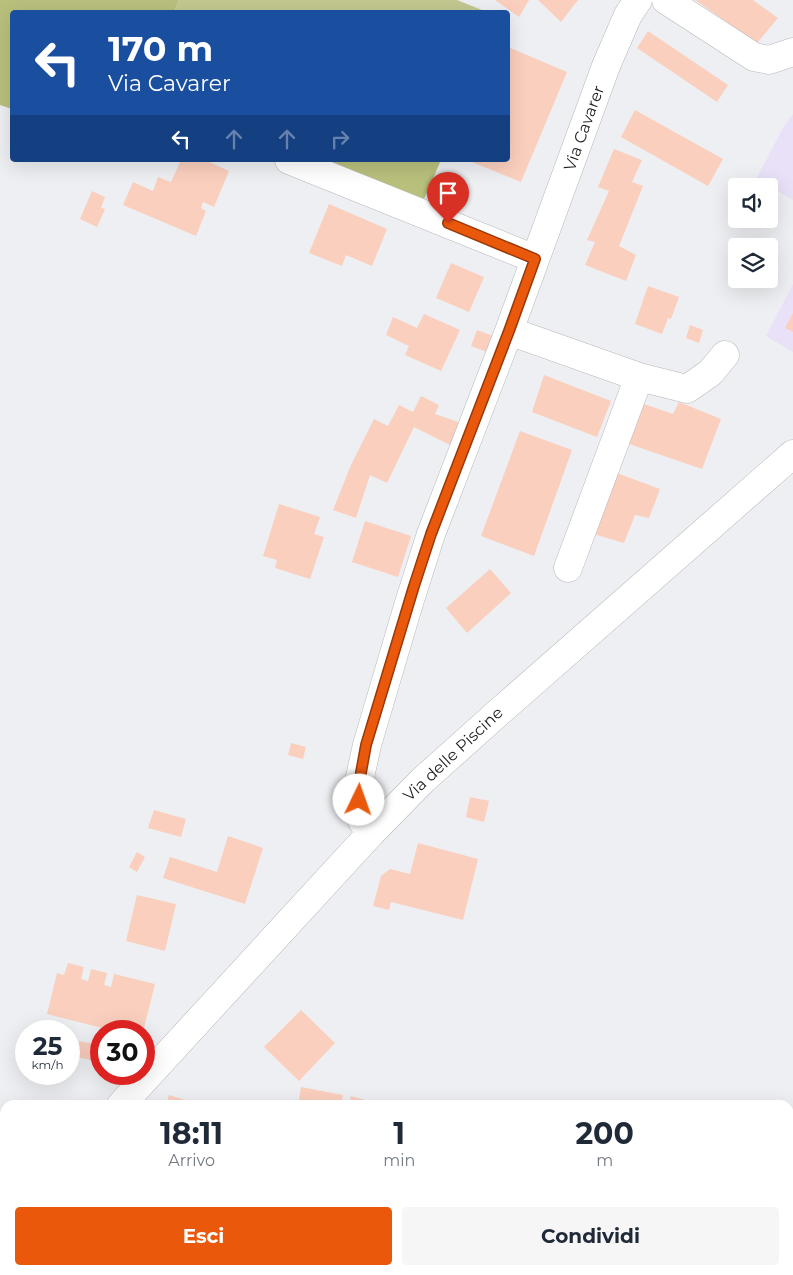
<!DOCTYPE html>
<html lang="it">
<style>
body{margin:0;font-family:Montserrat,sans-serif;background:#f6f6f7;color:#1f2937;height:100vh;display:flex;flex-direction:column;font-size:19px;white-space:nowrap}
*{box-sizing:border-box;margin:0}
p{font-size:16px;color:#747a83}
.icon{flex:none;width:28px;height:28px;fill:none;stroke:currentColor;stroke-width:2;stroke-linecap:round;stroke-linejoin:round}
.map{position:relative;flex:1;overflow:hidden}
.panel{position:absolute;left:0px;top:1100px;width:794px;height:175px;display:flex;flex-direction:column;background:#fff;border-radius:15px 15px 0 0;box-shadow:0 5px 20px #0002}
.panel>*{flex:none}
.banner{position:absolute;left:10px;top:10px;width:500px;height:152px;border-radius:5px;box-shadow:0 5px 20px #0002;background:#1a4fa0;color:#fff;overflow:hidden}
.fabs{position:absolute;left:728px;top:178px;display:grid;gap:10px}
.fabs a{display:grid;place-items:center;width:50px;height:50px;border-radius:5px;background:#fff;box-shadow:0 5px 20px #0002;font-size:25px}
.speed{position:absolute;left:15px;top:1020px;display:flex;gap:10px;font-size:25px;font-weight:700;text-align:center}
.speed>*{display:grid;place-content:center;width:65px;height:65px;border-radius:50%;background:#fff;box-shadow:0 5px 20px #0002;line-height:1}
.speed small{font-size:12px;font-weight:400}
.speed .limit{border:8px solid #d22;background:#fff;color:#111}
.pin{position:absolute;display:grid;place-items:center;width:42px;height:42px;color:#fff;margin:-51px -21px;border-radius:50% 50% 50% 0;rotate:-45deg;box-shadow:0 0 5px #0007}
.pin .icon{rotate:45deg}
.me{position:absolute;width:55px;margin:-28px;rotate:3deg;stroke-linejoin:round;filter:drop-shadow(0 0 4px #0008)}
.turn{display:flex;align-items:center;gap:18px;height:105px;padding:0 15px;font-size:22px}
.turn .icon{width:65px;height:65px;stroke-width:2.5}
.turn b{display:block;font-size:35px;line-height:42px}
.lanes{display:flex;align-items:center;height:48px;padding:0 15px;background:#0003;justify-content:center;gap:25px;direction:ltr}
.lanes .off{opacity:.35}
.eta{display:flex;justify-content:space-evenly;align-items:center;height:85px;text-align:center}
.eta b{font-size:30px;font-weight:700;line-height:35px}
.primary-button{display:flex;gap:10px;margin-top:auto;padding:10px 15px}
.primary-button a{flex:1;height:58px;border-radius:5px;background:#ea580c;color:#fff;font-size:20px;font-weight:700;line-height:58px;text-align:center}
.primary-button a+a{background:#f6f6f7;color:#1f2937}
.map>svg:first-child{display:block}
.education{fill:#e9e1f7}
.green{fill:#c3c890}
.forest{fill:#b9c07c}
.building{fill:#facfbe}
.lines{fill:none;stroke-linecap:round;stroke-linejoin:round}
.minor-casing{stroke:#b6b7ba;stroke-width:29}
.tertiary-casing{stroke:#b6b7ba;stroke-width:29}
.minor{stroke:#fff;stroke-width:28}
.tertiary{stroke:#fff;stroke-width:28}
.route-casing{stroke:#983908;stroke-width:12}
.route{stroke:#ea580c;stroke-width:9}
.labels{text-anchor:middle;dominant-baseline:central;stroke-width:4;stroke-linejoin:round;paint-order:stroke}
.street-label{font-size:16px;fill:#222223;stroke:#fff}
</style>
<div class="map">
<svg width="793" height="1275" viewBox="0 0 793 1275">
<rect width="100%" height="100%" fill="#eeeff2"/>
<!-- education -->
<path class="education" d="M793,114V200L756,179L784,126Z
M793,284V352L766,336Z"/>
<!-- green -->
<path class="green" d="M179,0H457L487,12H174Z"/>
<!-- forest -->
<path class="forest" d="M0,0H179L174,12H12V109L0,105Z
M303,160H441L421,206Z"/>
<!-- building -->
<path class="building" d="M495,0H529L519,17Z
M538,0H578L561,22Z
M695,0H753L778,18L757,43Z
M648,31L728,85L717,102L637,48Z
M508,47L567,72L521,182L467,160H508Z
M635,110L723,159L708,186L621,137Z
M614,149L642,160L632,182L643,186L619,246L636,255L626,281L585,265L595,242L587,240L609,191L598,187Z
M181,160H205L229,171L214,207L203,202L201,208L206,211L196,236L123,205L133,182L153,191L158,177L171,182Z
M92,191L105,197L101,208L105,209L97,227L80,219Z
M329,204L387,229L372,266L346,255L342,266L309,253Z
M451,263L484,277L469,312L436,298Z
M648,286L679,297L671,319L668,318L662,334L635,324Z
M793,313V332L785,328Z
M424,314L460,330L441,371L405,355L409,346L386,335L393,317L417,328Z
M690,325L703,330L699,343L686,338Z
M477,330L493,336L487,352L471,346Z
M544,375L611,401L597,437L532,412Z
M421,396L439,405L435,414L467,425L456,448L414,427L387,483L370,475L356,518L333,510L351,465L374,419L388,426L399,405L413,412Z
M679,402L721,419L702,469L629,444L644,404L673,414Z
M520,431L572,450L534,556L481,536Z
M614,472L660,489L649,518L635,515L624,543L590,533Z
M279,504L320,517L314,534L324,537L310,579L275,568L277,560L263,556Z
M365,521L411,536L398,577L352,562Z
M490,569L511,593L467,633L446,608Z
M291,743L306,747L303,759L288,755Z
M470,797L489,801L484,822L466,817Z
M154,810L186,819L181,837L148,828Z
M228,836L263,848L245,904L163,878L170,857L217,872Z
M418,843L478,859L463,920L391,902L389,910L373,906L381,876L390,869L410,874Z
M137,852L145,857L137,872L129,867Z
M137,895L176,904L165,951L126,941Z
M68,963L84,967L81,979L88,981L91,969L107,973L104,985L111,987L114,974L155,984L144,1028L122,1023L120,1031H114L47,1014L57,973L64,975Z
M301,1010L335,1043L299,1081L264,1047Z
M79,1041L101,1045V1062L76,1057Z
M301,1087L343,1095L341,1105H298Z
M169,1095L202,1105H166Z
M351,1096L365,1100L364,1105H349Z
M34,1270H66L65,1275H52Z"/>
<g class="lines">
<!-- minor casing -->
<g class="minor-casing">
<path id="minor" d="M666,0L754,57L769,60L793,52
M289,160L535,259
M509,331L639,377L687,389L710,373L725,355
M568,568L639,377
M371,833L362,821L359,800L360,777L367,745L409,603L431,534L509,331L606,66L628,15L638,0"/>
</g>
<!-- tertiary casing -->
<g class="tertiary-casing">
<path id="tertiary" d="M121,1105L371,833L423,780L499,712L793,454
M0,1243L5,1237"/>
</g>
<!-- minor -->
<use href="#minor" class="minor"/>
<!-- tertiary -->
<use href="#tertiary" class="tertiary"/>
</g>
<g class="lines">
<!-- route casing -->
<g class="route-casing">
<path id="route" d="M359,800L360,778L366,745L414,586L431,534L509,331L535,259L448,223"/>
</g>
<!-- route -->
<use href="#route" class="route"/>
</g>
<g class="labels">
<!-- street labels -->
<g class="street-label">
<text transform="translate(584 128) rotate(-70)">Via Cavarer</text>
<text transform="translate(453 754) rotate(-43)">Via delle Piscine</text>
</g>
</g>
</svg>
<div class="fabs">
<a><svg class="icon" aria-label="sound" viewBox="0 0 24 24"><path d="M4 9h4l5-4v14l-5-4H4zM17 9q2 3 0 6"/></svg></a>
<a><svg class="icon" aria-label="layers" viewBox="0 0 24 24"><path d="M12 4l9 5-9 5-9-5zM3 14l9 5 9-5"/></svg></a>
</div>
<div class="speed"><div>25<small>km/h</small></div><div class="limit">30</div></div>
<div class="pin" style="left:448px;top:223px;background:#d93025"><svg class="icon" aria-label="arrive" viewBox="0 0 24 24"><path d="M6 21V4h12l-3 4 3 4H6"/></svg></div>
<svg class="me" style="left:359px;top:800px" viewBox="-20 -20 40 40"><circle r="19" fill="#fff"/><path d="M0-13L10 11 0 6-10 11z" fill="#ea580c"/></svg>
<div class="banner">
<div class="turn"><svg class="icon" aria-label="left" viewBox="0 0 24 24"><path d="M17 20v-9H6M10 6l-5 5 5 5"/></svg><div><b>170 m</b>Via Cavarer</div></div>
<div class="lanes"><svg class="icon" aria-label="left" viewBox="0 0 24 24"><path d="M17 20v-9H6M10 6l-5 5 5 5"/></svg><svg class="icon off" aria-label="ahead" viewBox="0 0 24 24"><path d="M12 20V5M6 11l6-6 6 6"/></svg><svg class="icon off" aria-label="ahead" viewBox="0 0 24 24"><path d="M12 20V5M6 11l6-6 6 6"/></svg><svg class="icon off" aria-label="right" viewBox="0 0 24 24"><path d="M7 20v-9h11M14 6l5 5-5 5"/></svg></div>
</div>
<section class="panel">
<div class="eta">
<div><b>18:11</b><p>Arrivo</p></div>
<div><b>1</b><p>min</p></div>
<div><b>200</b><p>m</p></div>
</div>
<div class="primary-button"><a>Esci</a><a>Condividi</a></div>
</section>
</div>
